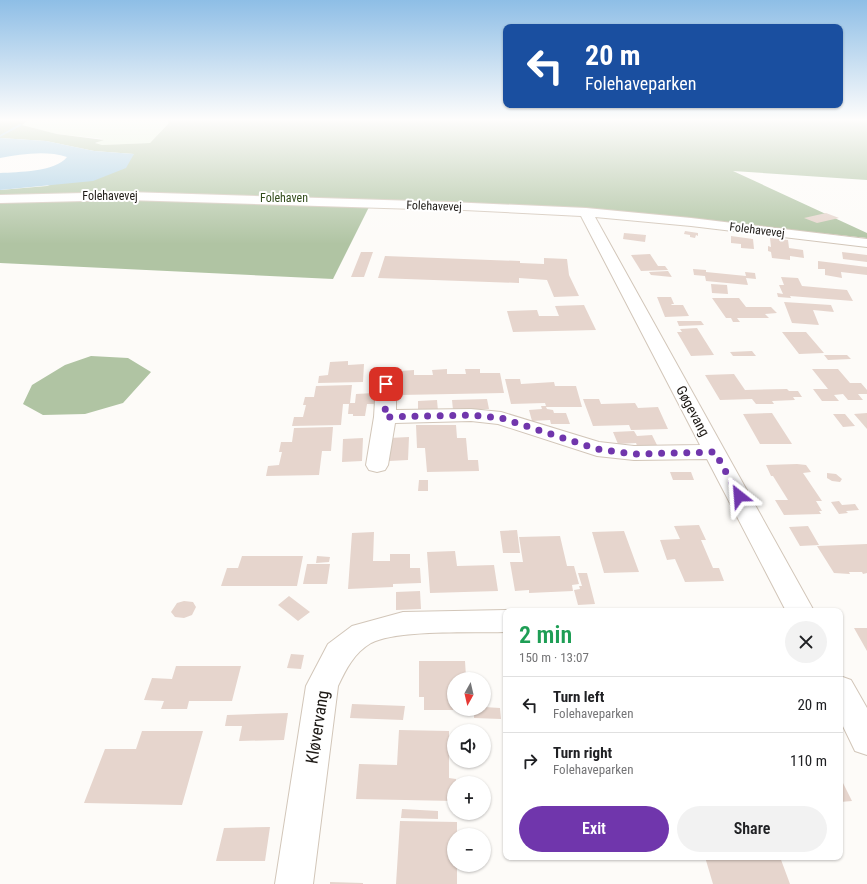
<!DOCTYPE html>
<meta charset="utf-8">
<style>
body{margin:0;font-family:"Roboto Condensed",sans-serif;background:#f2f2f2;color:#202124;height:100vh;display:flex;flex-direction:column;font-size:15px;white-space:nowrap}
*{box-sizing:border-box;margin:0}
p{font-size:13px;color:#757577}
.icon{flex:none;width:22px;height:22px;fill:none;stroke:currentColor;stroke-width:2;stroke-linecap:round;stroke-linejoin:round}
.map{position:relative;flex:1;overflow:hidden}
.sheet{position:absolute;left:503px;top:608px;width:340px;height:252px;display:flex;flex-direction:column;background:#fff;border-radius:8px;box-shadow:0 1px 3px #0004}
.sheet>*{flex:none}
.top-card{position:absolute;left:503px;top:24px;width:340px;height:84px;border-radius:8px;box-shadow:0 1px 3px #0004;background:#1a4fa0;color:#fff;overflow:hidden}
.needle{width:26px;rotate:188deg}
.buttons{position:absolute;left:447px;top:672px;display:grid;gap:8px}
.buttons a{display:grid;place-items:center;width:44px;height:44px;border-radius:50%;background:#fff;box-shadow:0 1px 3px #0004;font-size:20px}
.pin{position:absolute;display:grid;place-items:center;width:34px;height:34px;color:#fff;margin:-17px;border-radius:8px;box-shadow:0 2px 6px #0006}
.me{position:absolute;width:44px;margin:-22px;rotate:332deg;stroke-linejoin:round;filter:drop-shadow(0 0 3px #0008)}
.turn{display:flex;align-items:center;gap:14px;height:84px;padding:0 16px;font-size:18px}
.turn .icon{width:52px;height:52px;stroke-width:2.5}
.turn b{display:block;font-size:28px;line-height:34px}
.round{display:grid;place-items:center;flex:none;width:42px;height:42px;border-radius:21px;background:#f2f2f2}
.headline{display:flex;align-items:center;justify-content:space-between;height:68px;padding:0 16px}
h1{font-size:24px;font-weight:600;line-height:30px;color:#1e9e55}
.cta{display:flex;gap:8px;margin-top:auto;padding:8px 16px}
.cta a{flex:1;height:46px;border-radius:24px;background:#7036ac;color:#fff;font-size:16px;font-weight:600;line-height:46px;text-align:center}
.cta a+a{background:#f2f2f2;color:#202124}
ul{padding:0;list-style:none}
li{display:flex;align-items:center;gap:12px;height:56px;padding:0 16px;border-top:1px solid #e0e0e0}
li div{flex:1}
li b{display:block;font-size:15px}
li em{font-style:normal}
.map>svg:first-child{display:block}
.green{fill:#e3f3d9}
.forest{fill:#b0c4a3}
.water{fill:#a8cee3}
.lines{fill:none;stroke-linecap:round;stroke-linejoin:round}
.stream{fill:#a8cee3;fill-rule:evenodd}
.building{fill:#e6d5cd}
.street-casing{stroke:#d2c6b9;stroke-width:2}
.secondary-casing{stroke:#d2c6b9;stroke-width:2}
.street{fill:#fff;fill-rule:evenodd}
.secondary{fill:#fff;fill-rule:evenodd}
.route{stroke:#7036ac;stroke-width:7;stroke-dasharray:0 12.6}
.labels{text-anchor:middle;dominant-baseline:central;stroke-width:4;stroke-linejoin:round;paint-order:stroke}
.far-street-label{font-size:12px;fill:#1d1915;stroke:#fff}
.far-park-label{font-size:12px;fill:#324c1b;stroke:#fff}
.street-label{font-size:14px;fill:#1d1915;stroke:#fff}
.near-street-label{font-size:17px;fill:#1d1915;stroke:#fff}
</style>
<div class="map">
<svg width="867" height="884" viewBox="0 0 867 884">
<rect width="100%" height="100%" fill="#fdfbf8"/>
<!-- green -->
<path class="green" d="M28,120H169L168,124L150,143L102,145L95,144L103,139L57,134L21,125Z"/>
<!-- forest -->
<path class="forest" d="M0,120H28L22,125L57,134L104,140L95,143L102,145L150,143L168,124L169,120H867V180L733,171L867,233V238L636,213L544,206L372,201L333,279L0,263V190L47,186L134,154L94,151L46,141L0,138Z
M91,356L128,358L151,372L123,403L85,414L43,415L23,404L32,385L65,365Z"/>
<!-- water -->
<path class="water" d="M0,138L46,141L94,151L134,154L126,168L93,181L0,190V173C18,172 55,172 67,157C46,150 21,154 0,158Z"/>
<g class="lines">
<!-- stream -->
<path class="stream" d="M20,124L22,125L0,137V135Z"/>
</g>
<!-- building -->
<path class="building" d="M826,213L839,218L817,223L804,218Z
M685,231L698,233V236L696,235L695,238L690,237V235L684,234Z
M624,233L646,235L645,242L623,239Z
M731,236L753,239L754,249L741,248V244L731,243Z
M770,238L788,240L789,248L803,250L804,258L790,256V260L772,258L771,252L768,251V246L771,247Z
M361,252H373L364,277H351Z
M842,252L867,255V262L843,259Z
M650,254L658,266H665L668,270L641,271L631,255Z
M385,256L520,261V263L544,264V258L567,259L569,275L579,296L554,297L547,280L519,278V283L378,278Z
M818,261L867,267V275L841,272L842,278L825,275V269H818Z
M693,269L706,270V272L746,276L745,272L755,273L756,279L746,278L748,285L706,281L705,276L694,275Z
M668,271L672,277L651,275L649,272Z
M781,277L798,278L802,286L847,290L853,301L790,296L791,298L778,297L777,293L783,294L779,285H784Z
M711,284L727,285L728,294L712,293Z
M657,297H671L674,304H671L672,305H683L689,316L665,317Z
M712,298H739L746,307H771L777,313L765,314L769,318H737L740,322H733L731,318H726Z
M784,302L831,305L834,312L813,310L819,325L792,323Z
M584,305L596,330L513,332L507,311L537,310L539,316H559L555,306Z
M677,321H701L704,325L679,326Z
M697,328L714,355L691,356L677,332H682L680,329Z
M782,332H806L824,353L799,354Z
M752,351L756,356H733L730,352Z
M824,355H847L851,359L828,360Z
M348,361V365L364,364L363,382L318,383L319,376L328,375L330,362Z
M447,369V374H466L465,369H480V373H500L504,393L400,395V371L414,370V375H433L432,370Z
M812,369H838L850,383H861L867,390V394H858L863,400H848L843,394L834,395L839,401H822L813,389H828Z
M394,372V381L370,382V373Z
M734,374L745,390L787,389L789,391H798L802,397H793L795,400L772,401L774,404H756L752,399L720,400L705,375Z
M505,379H520L521,384L554,382L555,386H576L582,407H546L547,409L553,410L554,413H566L570,424H551L550,420L532,421L529,410L542,409L541,406H546L545,403L511,404Z
M352,385L350,403H355L356,394L374,393V404H367L365,416H353V414H348L349,404H343L341,425L292,426L294,417H303L306,405H303L305,397H314L316,386Z
M487,399L489,409L453,410L452,400Z
M583,399H599L601,404L635,403L638,408L658,407L668,429L631,430L629,425L593,426Z
M437,400L438,411H418V401Z
M772,413L792,444H760L743,414Z
M867,413V429L854,414Z
M833,414H845L855,426L843,427Z
M416,425H456L457,438H466L468,460H478L479,471L427,472L425,448H417Z
M333,427L331,451H322L319,475L266,476L268,466L279,465L282,452H279L281,442H292L294,428Z
M634,431L637,436L652,435L658,447L638,448L636,443L618,444L613,432Z
M409,437L408,460L389,461V438Z
M363,438L362,461L342,462L343,439Z
M797,464L806,465L811,472L803,473L822,501H816L822,511H819L821,514L784,515L775,500H788L773,476H771L766,465Z
M670,472H691L694,480H673Z
M827,473L836,474L842,479L840,482L832,481L827,478Z
M419,480H428V491H418Z
M839,501L842,505L855,504L859,510L846,511L848,513L839,514L831,502Z
M699,525L706,540H701L713,568H719L724,581L685,582L675,559L667,560L660,540L680,539L674,526Z
M808,526L819,545L800,546L789,527Z
M517,530L520,553H503L500,531Z
M624,531L639,572L604,573L592,532Z
M374,532L373,561H390V554H410V568H420L421,583L393,584V587L348,589L352,533Z
M560,536L567,566H574L579,584L572,585L573,591L529,593V590L515,591L510,562H523L519,537Z
M867,544V573L863,574L862,572H849L850,574L834,573L817,546Z
M455,551L457,566L494,565L498,591L430,593L427,552Z
M242,556H303L297,586H221L227,568H238Z
M317,556L330,557L329,562L316,563Z
M307,564H330L327,584H303Z
M578,573H587L595,604L578,605L574,590L580,589L579,586H582Z
M420,591L421,609L396,610V592Z
M289,596L310,612L298,621L278,605Z
M184,601L193,602L196,607L192,615L184,618L175,617L171,612L177,603Z
M854,628H867V651Z
M291,654L304,655L301,669L287,668Z
M419,661H465L466,677H480V679H454V710H424V697H419Z
M176,666H241L232,701H189L187,709H161L164,701L144,700L152,678L172,679Z
M352,704L405,706L403,720L350,718Z
M484,707L500,708L501,719L474,718V709H484Z
M288,713L284,740L239,741L242,726H225L227,715Z
M399,730L449,731V778L456,779V783H454V801L356,799L359,764L397,765Z
M142,731H203L182,805L84,803L105,749H136Z
M840,777L852,801L840,802Z
M402,809L438,811V819L401,818Z
M400,821L457,822V835H454V865H457V884H396Z
M270,827L265,861H216L224,828Z
M705,857H780L790,884H713Z
M330,882L363,883V884H330Z"/>
<g class="lines">
<!-- street casing -->
<g class="street-casing">
<path id="street" d="M449,202L586,208L691,218L867,239V247L691,226L595,217L814,611H786L707,459L634,460L597,456L498,424L471,421L395,423L388,465L385,470L377,472L369,470L366,465L374,417L376,384L379,380L386,378L393,380L396,384V410L471,409L501,412L599,442L634,446L700,445L581,216L444,209L442,206Z
M506,610L510,611H506V632C473,633 398,629 371,643C354,653 346,669 338,686L313,884H275L306,686L328,644L352,626L403,612Z
M840,676L851,680L867,708V755L855,751L840,720Z"/>
</g>
<!-- secondary casing -->
<g class="secondary-casing">
<path id="secondary" d="M127,192L449,202L456,206L449,210L127,200L0,203V195Z"/>
</g>
<!-- street -->
<use href="#street" class="street"/>
<!-- secondary -->
<use href="#secondary" class="secondary"/>
</g>
<!-- sky -->
<linearGradient id="sky" x2="0" y2="1"><stop stop-color="#8ebee6"/><stop offset="0.49" stop-color="#fefdfc"/><stop offset="1" stop-color="#fefdfc" stop-opacity="0"/></linearGradient>
<rect width="867" height="244" fill="url(#sky)"/>
<g class="lines">
<!-- route -->
<path class="route" d="M386,384L385,417L471,415L501,418L597,449L634,454L715,452L739,496"/>
</g>
<g class="labels">
<!-- far-street labels -->
<g class="far-street-label">
<text x="110" y="196">Folehavevej</text>
<text transform="translate(434 206) rotate(2)">Folehavevej</text>
<text transform="translate(757 230) rotate(7)">Folehavevej</text>
</g>
<!-- far-park labels -->
<g class="far-park-label">
<text x="284" y="198">Folehaven</text>
</g>
<!-- street labels -->
<g class="street-label">
<text transform="translate(693 411) rotate(62)">Gøgevang</text>
</g>
<!-- near-street labels -->
<g class="near-street-label">
<text transform="translate(317 727) rotate(-81)">Kløvervang</text>
</g>
</g>
</svg>
<div class="buttons">
<a><svg class="needle" viewBox="-14 -14 28 28"><path d="M0-13l5 13h-10z" fill="#e53935"/><path d="M0 13l5-13h-10z" fill="#757577"/></svg></a>
<a><svg class="icon" aria-label="sound" viewBox="0 0 24 24"><path d="M4 9h4l5-4v14l-5-4H4zM17 9q2 3 0 6"/></svg></a>
<a>+</a>
<a>−</a>
</div>
<div class="pin" style="left:386px;top:384px;background:#d93025"><svg class="icon" aria-label="arrive" viewBox="0 0 24 24"><path d="M6 21V4h12l-3 4 3 4H6"/></svg></div>
<svg class="me" style="left:739px;top:496px" viewBox="-20 -20 40 40"><path d="M0-17L14 15 0 8-14 15z" fill="#7036ac" stroke="#fff" stroke-width="4"/></svg>
<div class="top-card">
<div class="turn"><svg class="icon" aria-label="left" viewBox="0 0 24 24"><path d="M17 20v-9H6M10 6l-5 5 5 5"/></svg><div><b>20 m</b>Folehaveparken</div></div>
</div>
<section class="sheet">
<div class="headline"><div><h1>2 min</h1><p>150 m · 13:07</p></div><a class="round"><svg class="icon" aria-label="close" viewBox="0 0 24 24"><path d="M6 6l12 12M18 6L6 18"/></svg></a></div>
<ul>
<li><svg class="icon" aria-label="left" viewBox="0 0 24 24"><path d="M17 20v-9H6M10 6l-5 5 5 5"/></svg><div><b>Turn left</b><p>Folehaveparken</p></div><em>20 m</em></li>
<li><svg class="icon" aria-label="right" viewBox="0 0 24 24"><path d="M7 20v-9h11M14 6l5 5-5 5"/></svg><div><b>Turn right</b><p>Folehaveparken</p></div><em>110 m</em></li>
</ul>
<div class="cta"><a>Exit</a><a>Share</a></div>
</section>
</div>
